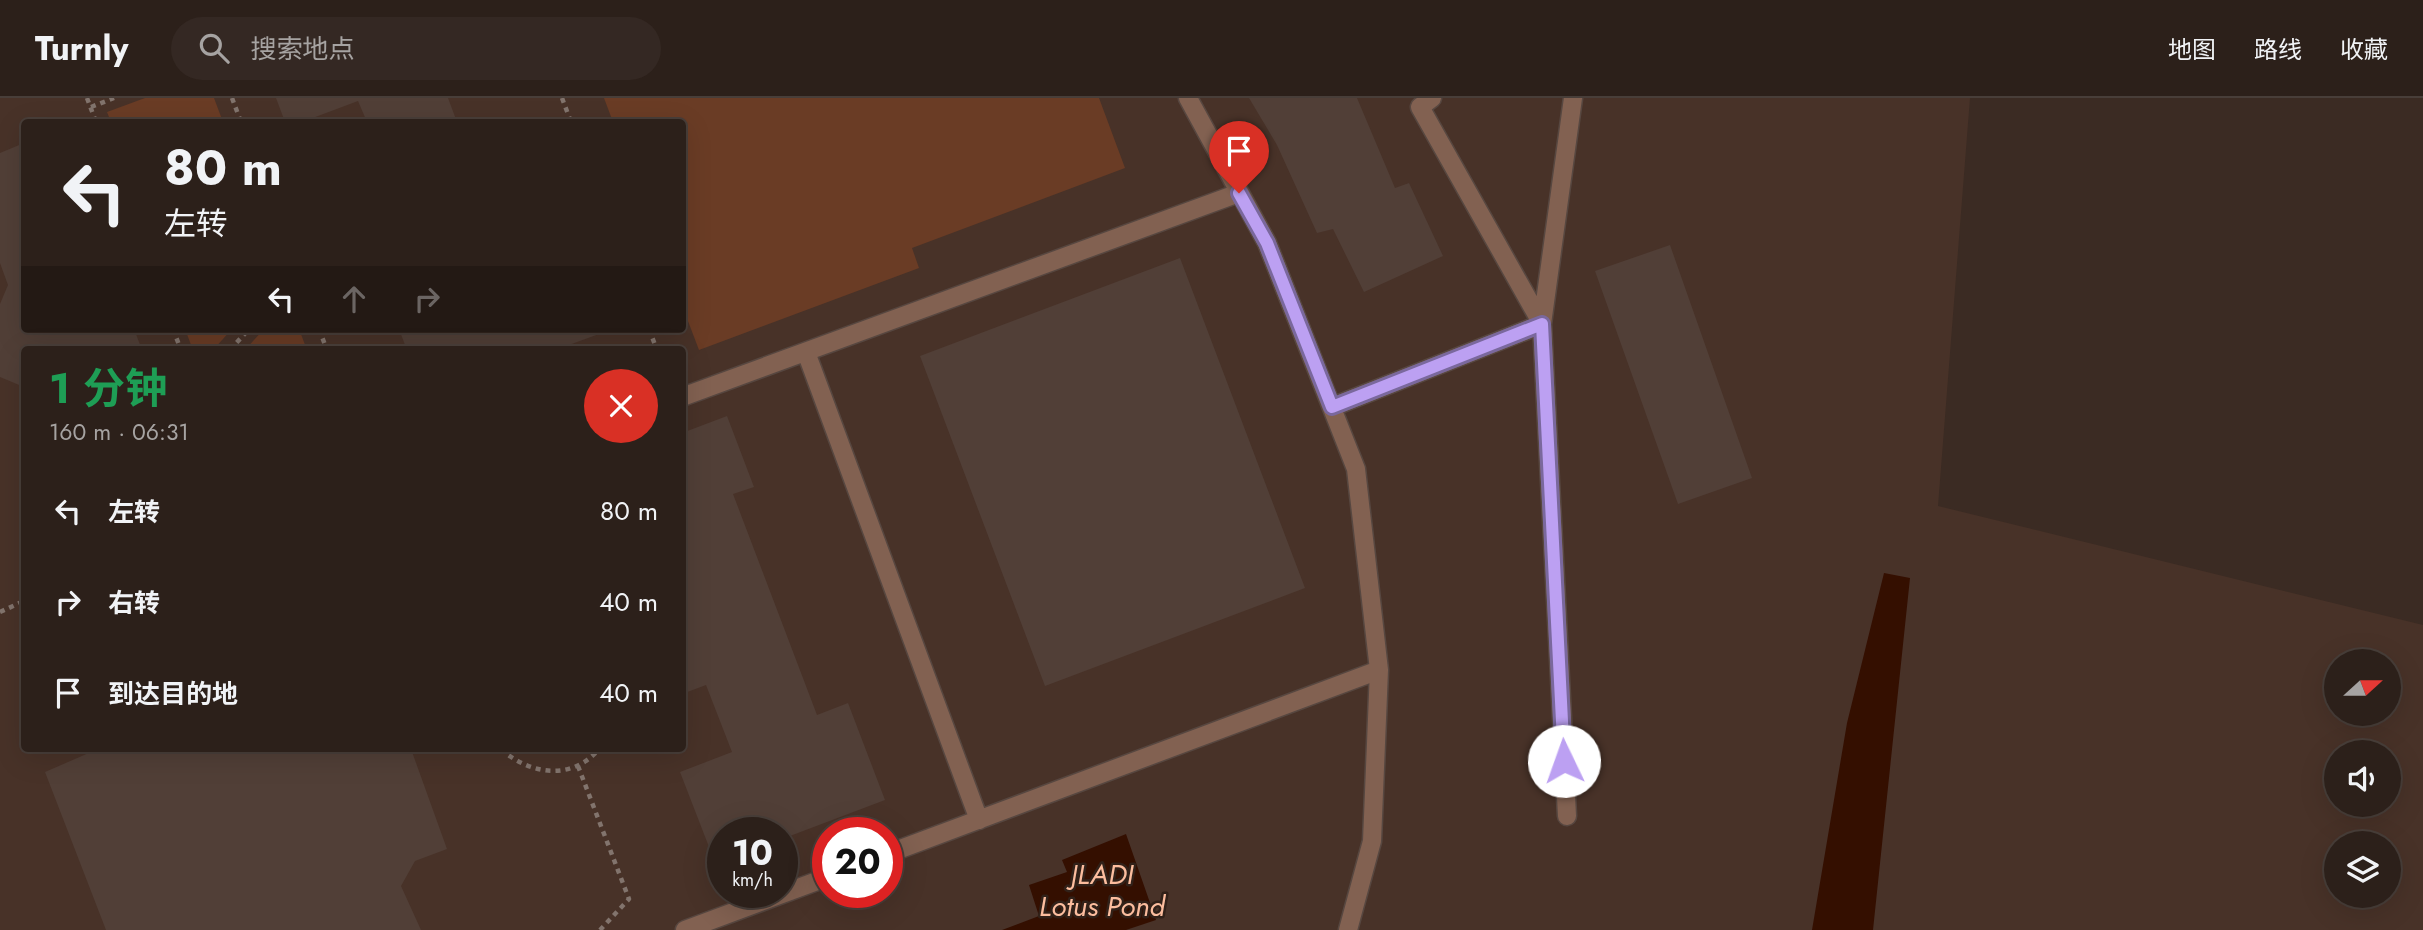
<!DOCTYPE html>
<html lang="zh">
<meta charset="utf-8">
<style>
body{margin:0;font-family:Jost,"Noto Sans SC",sans-serif;background:#342823;color:#f1f3f6;height:100vh;display:flex;flex-direction:column;font-size:26px;white-space:nowrap}
*{box-sizing:border-box;margin:0}
p{font-size:23px;color:#a6a3a2}
.icon{flex:none;width:38px;height:38px;fill:none;stroke:currentColor;stroke-width:2;stroke-linecap:round;stroke-linejoin:round}
.map{position:relative;flex:1;overflow:hidden}
.sheet{position:absolute;left:21px;top:248px;width:665px;height:406px;display:flex;flex-direction:column;background:#2c201a;border-radius:7px;box-shadow:0 7px 28px #0002,0 0 0 2px #483e39}
.sheet>*{flex:none}
.top-card{position:absolute;left:21px;top:21px;width:665px;height:214px;border-radius:7px;box-shadow:0 7px 28px #0002,0 0 0 2px #483e39;background:#2c201a;color:#f1f3f6;overflow:hidden}
.needle{width:46px;rotate:69deg}
.buttons{position:absolute;left:2324px;top:551px;display:grid;gap:14px}
.buttons a{display:grid;place-items:center;width:77px;height:77px;border-radius:50%;background:#2c201a;box-shadow:0 7px 28px #0002,0 0 0 2px #483e39;font-size:35px}
.speed{position:absolute;left:707px;top:719px;display:flex;gap:14px;font-size:35px;font-weight:700;text-align:center}
.speed>*{display:grid;place-content:center;width:91px;height:91px;border-radius:50%;background:#2c201a;box-shadow:0 7px 28px #0002,0 0 0 2px #483e39;line-height:1}
.speed small{font-size:18px;font-weight:400}
.speed .limit{border:10px solid #d22;background:#fff;color:#111}
.pin{position:absolute;display:grid;place-items:center;width:60px;height:60px;color:#fff;margin:-72px -30px;border-radius:50% 50% 50% 0;rotate:-45deg;box-shadow:0 0 7px #0007}
.pin .icon{rotate:45deg}
.me{position:absolute;width:77px;margin:-38px;rotate:357deg;stroke-linejoin:round;filter:drop-shadow(0 0 5px #0008)}
.turn{display:flex;align-items:center;gap:24px;height:147px;padding:0 28px;font-size:32px}
.turn .icon{width:91px;height:91px;stroke-width:2.5}
.turn b{display:block;font-size:49px;line-height:60px}
.lanes{display:flex;align-items:center;height:66px;padding:0 28px;background:#0003;justify-content:center;gap:35px;direction:ltr}
.lanes .off{opacity:.35}
.round{display:grid;place-items:center;flex:none;width:74px;height:74px;border-radius:37px;background:#342823}
.overview{display:flex;align-items:center;justify-content:space-between;height:119px;padding:0 28px}
h1{font-size:42px;font-weight:700;line-height:52px;color:#1e9e55}
ul{padding:0;list-style:none}
li{display:flex;align-items:center;gap:21px;height:91px;padding:0 28px}
li div{flex:1}
li b{display:block;font-size:26px}
li em{font-style:normal}
header{display:flex;align-items:center;gap:42px;box-sizing:border-box;height:98px;padding:0 35px;background:#2c201a;border-bottom:2px solid #483e39}
header strong{font-size:33px}
nav{display:flex;gap:38px;margin-inline-start:auto;font-size:24px}
.search{width:490px;height:63px;background:#342823;display:flex;align-items:center;gap:18px;box-sizing:border-box;padding:0 24px;border-radius:38px;color:#a6a3a2;font-size:26px}
.map>svg:first-child{display:block}
.built{fill:#483228;fill-rule:evenodd}
.green{fill:#6a3c25}
.water{fill:#340f00}
.building{fill:#513f37}
.lines{fill:none;stroke-linecap:round;stroke-linejoin:round}
.minor-casing{stroke:#574740;stroke-width:21}
.path{stroke:#82746d;stroke-width:4.5;stroke-dasharray:5 5;stroke-linecap:butt}
.minor{stroke:#826151;stroke-width:18}
.route-casing{stroke:#7a689d;stroke-width:18}
.route{stroke:#bca0f2;stroke-width:12}
.labels{text-anchor:middle;dominant-baseline:central;stroke-width:5;stroke-linejoin:round;paint-order:stroke}
.water-label{font-size:28px;font-style:italic;fill:#fcbd9e;stroke:#312119}
</style>
<header>
<strong>Turnly</strong>
<div class="search"><svg class="icon" aria-label="search" viewBox="0 0 24 24"><circle cx="10" cy="10" r="6"/><path d="M15 15l6 6"/></svg>搜索地点</div>
<nav><a>地图</a><a>路线</a><a>收藏</a></nav>
</header>
<div class="map">
<svg width="2423" height="832" viewBox="0 0 2423 832">
<rect width="100%" height="100%" fill="#3b2b23"/>
<!-- built -->
<path class="built" d="M0,0H1970L1938,408L2423,527V832H0ZM24,24H682V231H24ZM24,252H682V651H24ZM2336,564H2389V616H2336ZM2336,654H2389V707H2336ZM723,735H782V794H723ZM828,735H887V794H828ZM2336,746H2389V798H2336Z"/>
<!-- green -->
<path class="green" d="M145,0H214L223,24H111L107,14Z
M604,0H1099L1125,70L912,150L919,170L699,252L683,210L682,24H613Z
M185,231H232L213,252H193Z
M264,231H299L307,252H245Z"/>
<!-- water -->
<path class="water" d="M1884,475L1910,480L1873,832H1812L1847,625Z
M1126,736L1156,822L1126,832H1002L1039,818L1029,787L1067,774L1062,762Z"/>
<!-- building -->
<path class="building" d="M276,0H448L457,24H367L358,3L302,24H285Z
M1249,0H1357L1395,90L1409,85L1443,158L1364,194L1333,131L1317,135L1277,47Z
M24,45V231H134L142,252H24V289L0,279V206L8,187L0,165V55Z
M1670,147L1752,380L1678,406L1595,173Z
M1180,160L1305,490L1045,588L920,258Z
M399,231H597L599,236L555,252H407Z
M727,318L754,389L733,396L817,617L848,605L885,702L782,741V735H723V764L716,767L680,674L732,654L706,587L682,596V335Z
M98,651H411L447,751L415,763L401,788L421,832H106L45,674Z"/>
<g class="lines">
<!-- minor casing -->
<g class="minor-casing">
<path id="minor" d="M1188,0L1267,145L1356,371L1379,572L1372,743L1348,832
M806,254L979,722
M682,299L1239,95
M1332,309L1542,226L1420,9L1432,0
M1567,718L1542,226L1573,0
M887,756L1379,572
M685,832L828,779"/>
</g>
<!-- path -->
<path class="path" d="M87,0L96,24
M232,0L241,24
M562,0L571,24
M91,9L114,0
M173,231L181,252
M319,231L327,252
M649,231L657,252
M230,252L249,231
M0,514L24,503
M501,651C530,677 572,683 599,651
M578,668L629,801L600,832"/>
<!-- minor -->
<use href="#minor" class="minor"/>
</g>
<g class="lines">
<!-- route casing -->
<g class="route-casing">
<path id="route" d="M1239,95L1267,145L1332,309L1542,226L1564,663"/>
</g>
<!-- route -->
<use href="#route" class="route"/>
</g>
<g class="labels">
<!-- water labels -->
<g class="water-label">
<text x="1102" y="776">JLADI<tspan x="1102" dy="32">Lotus Pond</tspan></text>
</g>
</g>
</svg>
<div class="buttons">
<a><svg class="needle" viewBox="-14 -14 28 28"><path d="M0-13l5 13h-10z" fill="#e53935"/><path d="M0 13l5-13h-10z" fill="#a6a3a2"/></svg></a>
<a><svg class="icon" aria-label="sound" viewBox="0 0 24 24"><path d="M4 9h4l5-4v14l-5-4H4zM17 9q2 3 0 6"/></svg></a>
<a><svg class="icon" aria-label="layers" viewBox="0 0 24 24"><path d="M12 4l9 5-9 5-9-5zM3 14l9 5 9-5"/></svg></a>
</div>
<div class="speed"><div>10<small>km/h</small></div><div class="limit">20</div></div>
<div class="pin" style="left:1239px;top:95px;background:#d93025"><svg class="icon" aria-label="arrive" viewBox="0 0 24 24"><path d="M6 21V4h12l-3 4 3 4H6"/></svg></div>
<svg class="me" style="left:1564px;top:663px" viewBox="-20 -20 40 40"><circle r="19" fill="#fff"/><path d="M0-13L10 11 0 6-10 11z" fill="#bca0f2"/></svg>
<div class="top-card">
<div class="turn"><svg class="icon" aria-label="left" viewBox="0 0 24 24"><path d="M17 20v-9H6M10 6l-5 5 5 5"/></svg><div><b>80 m</b>左转</div></div>
<div class="lanes"><svg class="icon" aria-label="left" viewBox="0 0 24 24"><path d="M17 20v-9H6M10 6l-5 5 5 5"/></svg><svg class="icon off" aria-label="ahead" viewBox="0 0 24 24"><path d="M12 20V5M6 11l6-6 6 6"/></svg><svg class="icon off" aria-label="right" viewBox="0 0 24 24"><path d="M7 20v-9h11M14 6l5 5-5 5"/></svg></div>
</div>
<section class="sheet">
<div class="overview"><div><h1>1 分钟</h1><p>160 m · 06:31</p></div><a class="round" style="background:#d93025;color:#fff"><svg class="icon" aria-label="close" viewBox="0 0 24 24"><path d="M6 6l12 12M18 6L6 18"/></svg></a></div>
<ul>
<li><svg class="icon" aria-label="left" viewBox="0 0 24 24"><path d="M17 20v-9H6M10 6l-5 5 5 5"/></svg><div><b>左转</b></div><em>80 m</em></li>
<li><svg class="icon" aria-label="right" viewBox="0 0 24 24"><path d="M7 20v-9h11M14 6l5 5-5 5"/></svg><div><b>右转</b></div><em>40 m</em></li>
<li><svg class="icon" aria-label="arrive" viewBox="0 0 24 24"><path d="M6 21V4h12l-3 4 3 4H6"/></svg><div><b>到达目的地</b></div><em>40 m</em></li>
</ul>
</section>
</div>
